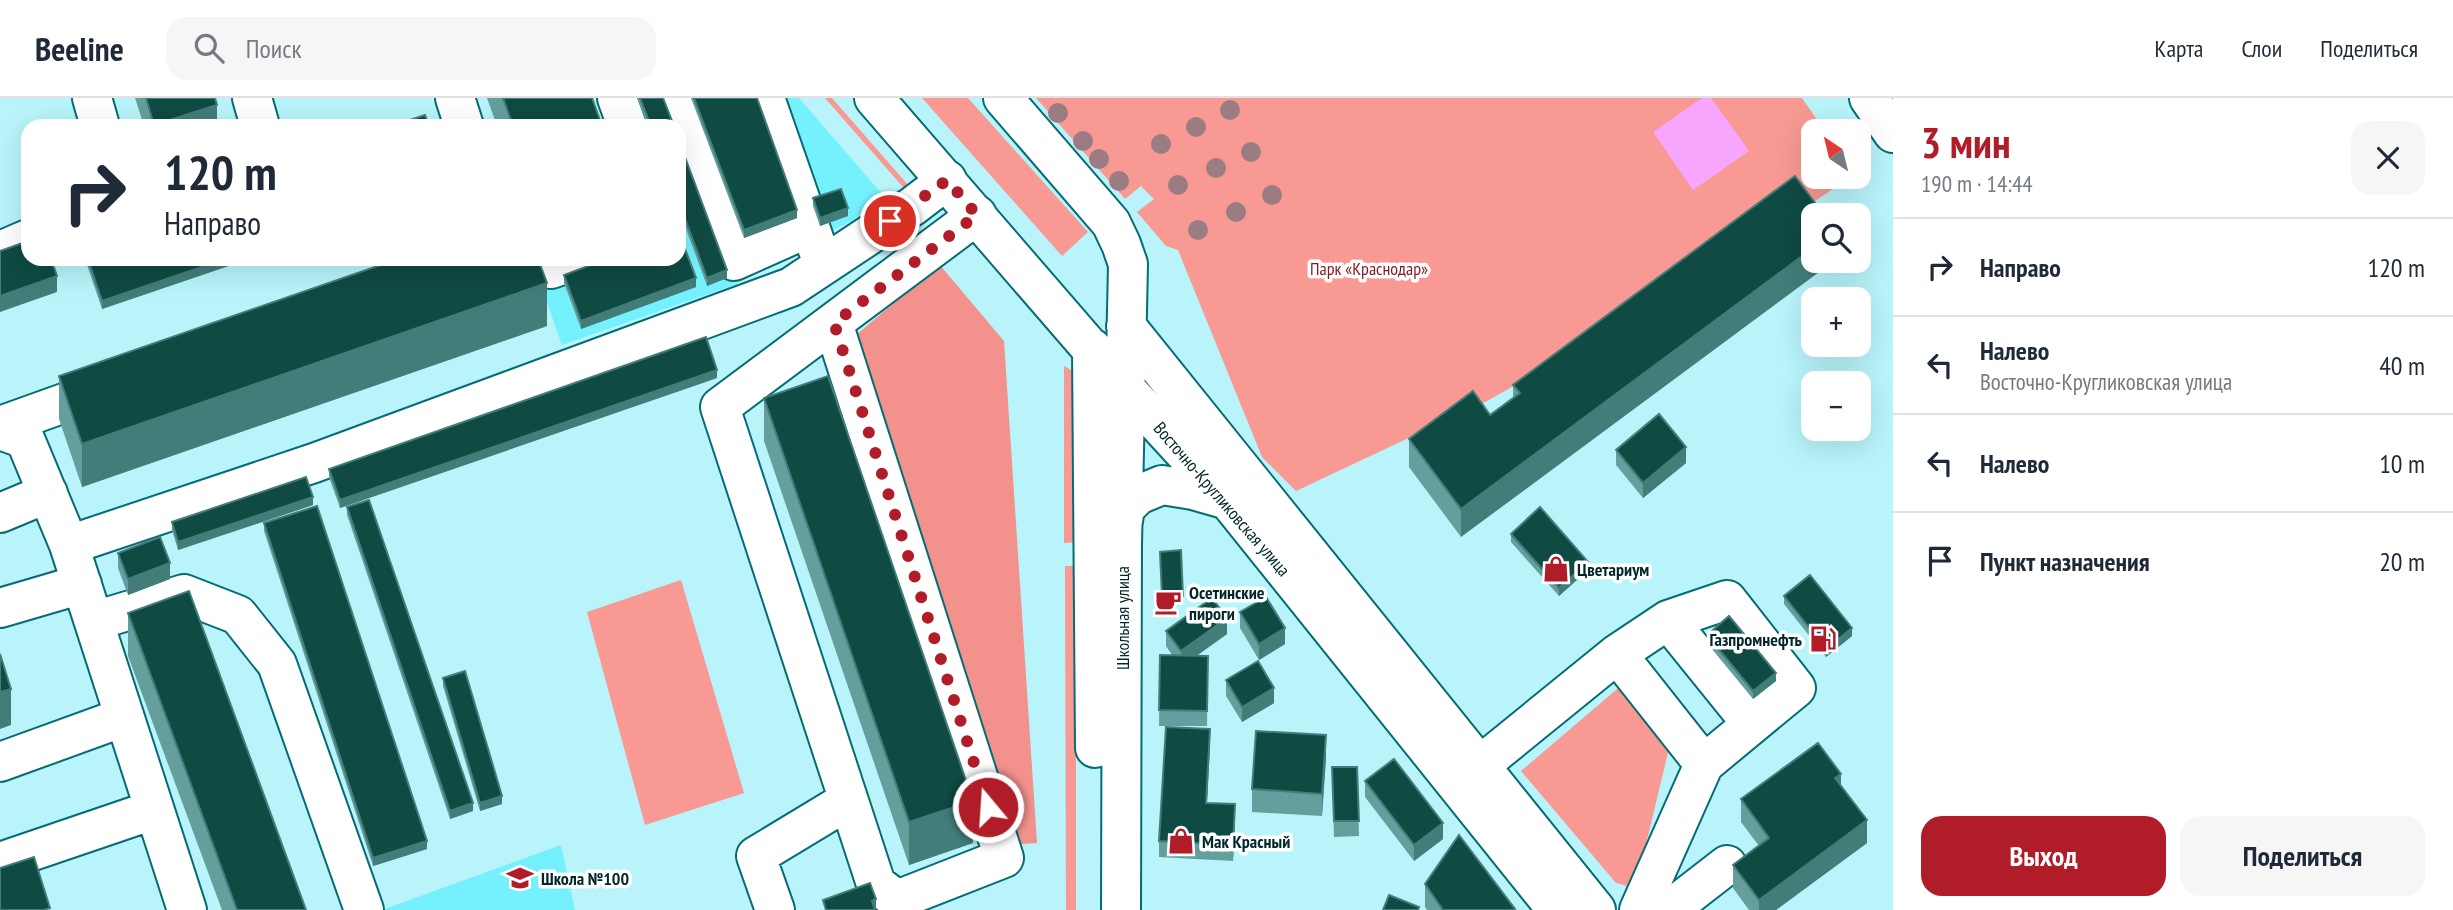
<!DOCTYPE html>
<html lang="ru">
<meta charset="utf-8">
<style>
body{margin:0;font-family:"PT Sans Narrow",sans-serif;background:#f6f6f7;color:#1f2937;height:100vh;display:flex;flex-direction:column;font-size:26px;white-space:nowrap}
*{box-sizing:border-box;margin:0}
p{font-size:23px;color:#747a83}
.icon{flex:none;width:38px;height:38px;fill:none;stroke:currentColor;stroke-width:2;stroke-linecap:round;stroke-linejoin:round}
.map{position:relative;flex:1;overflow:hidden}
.side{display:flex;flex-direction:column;background:#fff;width:560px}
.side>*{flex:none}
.banner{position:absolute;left:21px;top:21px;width:665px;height:147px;border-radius:21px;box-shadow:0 7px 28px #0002;background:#fff;color:#1f2937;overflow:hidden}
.needle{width:46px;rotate:325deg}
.fabs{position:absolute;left:1801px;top:21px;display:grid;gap:14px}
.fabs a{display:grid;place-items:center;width:70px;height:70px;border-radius:14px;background:#fff;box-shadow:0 7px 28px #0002;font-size:35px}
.pin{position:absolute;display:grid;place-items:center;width:60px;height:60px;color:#fff;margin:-30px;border:4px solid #fff;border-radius:50%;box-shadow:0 2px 7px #0007}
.me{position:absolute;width:77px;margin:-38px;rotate:342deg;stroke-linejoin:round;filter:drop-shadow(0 0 5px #0008)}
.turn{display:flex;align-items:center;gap:24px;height:147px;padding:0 28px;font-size:32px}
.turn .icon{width:91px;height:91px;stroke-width:2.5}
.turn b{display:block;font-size:49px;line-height:60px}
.round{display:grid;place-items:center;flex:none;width:74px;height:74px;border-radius:21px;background:#f6f6f7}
.headline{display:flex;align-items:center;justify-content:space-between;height:119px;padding:0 28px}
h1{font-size:42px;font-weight:600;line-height:52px;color:#b01d28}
.button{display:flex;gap:14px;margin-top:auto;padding:14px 28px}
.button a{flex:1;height:80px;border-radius:21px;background:#b01d28;color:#fff;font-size:28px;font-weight:600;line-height:80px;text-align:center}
.button a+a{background:#f6f6f7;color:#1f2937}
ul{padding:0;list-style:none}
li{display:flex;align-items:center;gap:21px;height:98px;padding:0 28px;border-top:2px solid #e0e1e3}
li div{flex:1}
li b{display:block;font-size:26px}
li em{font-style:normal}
header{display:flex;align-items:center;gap:42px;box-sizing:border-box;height:98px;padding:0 35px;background:#fff;border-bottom:2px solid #e0e1e3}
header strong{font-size:33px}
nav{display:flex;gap:38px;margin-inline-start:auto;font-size:24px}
.search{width:490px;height:63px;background:#f6f6f7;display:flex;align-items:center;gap:18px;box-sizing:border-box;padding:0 24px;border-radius:21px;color:#747a83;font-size:26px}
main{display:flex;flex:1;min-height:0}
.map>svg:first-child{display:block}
.built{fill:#75f1fd}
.green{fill:#f89993}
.forest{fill:#f3928c}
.water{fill:#f7a6fe}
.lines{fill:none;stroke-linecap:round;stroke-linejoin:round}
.minor-casing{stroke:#056c74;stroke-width:42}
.major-casing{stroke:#056c74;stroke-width:42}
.minor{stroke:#fff;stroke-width:38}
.major{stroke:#fff;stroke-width:38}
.tree{fill:#9b7c82}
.wall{fill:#649f9e}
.shaded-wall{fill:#427d7a}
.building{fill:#0f4a43;stroke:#427d7a;stroke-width:2}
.route{stroke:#b01d28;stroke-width:12;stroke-dasharray:0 21.6}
.labels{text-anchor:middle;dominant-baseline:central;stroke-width:7;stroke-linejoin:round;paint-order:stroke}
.park-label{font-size:18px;fill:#84191f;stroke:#fff}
.street-label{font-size:18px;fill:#02272a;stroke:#fff}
.poi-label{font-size:18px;font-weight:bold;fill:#02272a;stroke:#fff;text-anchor:start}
</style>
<header>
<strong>Beeline</strong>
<div class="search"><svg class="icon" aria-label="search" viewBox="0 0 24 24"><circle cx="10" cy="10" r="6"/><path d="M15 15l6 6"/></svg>Поиск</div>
<nav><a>Карта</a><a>Слои</a><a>Поделиться</a></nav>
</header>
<main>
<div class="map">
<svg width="1893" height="812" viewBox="0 0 1893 812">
<rect width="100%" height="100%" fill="#b8f4fa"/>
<!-- built -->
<path class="built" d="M630,0H799L882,96L852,123L734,178L737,186L562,247L540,185L607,161H679V136L681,135L679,130V28H640Z
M561,747L575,812H382Z"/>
<!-- green -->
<path class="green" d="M825,0H832L909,88V96Z
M922,0H968L1088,134L1062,158Z
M1036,0H1802L1825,33H1813V79H1851L1654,210L1487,303L1296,393L1262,359L1178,152L1166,148L1137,114L1154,101L1141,88L1125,101Z
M1064,268L1071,272L1076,283V444L1064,445Z
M1065,468H1076V812H1066Z
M681,482L744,695L645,727L587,514Z
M1623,586L1671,642L1642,763L1627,788L1616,785L1521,673Z"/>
<!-- forest -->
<path class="forest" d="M939,166L1004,243L1037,745L1009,747L848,244Z"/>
<!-- water -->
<path class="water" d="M1702,0H1711L1749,53L1693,92L1653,34Z"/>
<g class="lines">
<!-- minor casing -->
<g class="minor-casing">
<path id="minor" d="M92,0L100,28
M252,0L260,28
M455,0L464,28
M617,0L627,28
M675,0L734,163L810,129
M765,0L818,152
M1869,0L1893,35
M0,153L28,141
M530,161L551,171L580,161
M833,225L1004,760L897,802L876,786L720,309L977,117
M0,328L109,289
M0,332L25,341L69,447L187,812
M0,415L48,395
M69,447L314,365L791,189L913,108L947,82
M0,510L82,486
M1668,522L1752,626
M94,523L184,496L238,517L277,566L364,812
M1617,556L1704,666
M0,664L124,619
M1457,686L1617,556L1668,522L1727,502L1796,590L1704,666L1639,812
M0,764L153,712
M775,812L756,758L847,703
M1669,812L1727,767"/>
</g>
<!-- major casing -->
<g class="major-casing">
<path id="major" d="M874,0L1125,290L1228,402L1557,812
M1003,0L1111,125L1121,146L1128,166L1122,446L1121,812
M1126,228L1596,812
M1092,250L1095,650
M1122,429L1125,410L1138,397L1162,387L1193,392L1228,402"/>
</g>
<!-- minor -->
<use href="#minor" class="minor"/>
<!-- major -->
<use href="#major" class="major"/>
</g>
<!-- trees -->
<g class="tree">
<circle cx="1230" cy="12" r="10"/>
<circle cx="1058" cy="15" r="10"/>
<circle cx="1196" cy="29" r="10"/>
<circle cx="1083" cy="43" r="10"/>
<circle cx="1161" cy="46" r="10"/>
<circle cx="1251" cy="54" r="10"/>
<circle cx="1099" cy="61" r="10"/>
<circle cx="1216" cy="70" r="10"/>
<circle cx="1119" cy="83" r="10"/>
<circle cx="1178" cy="87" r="10"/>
<circle cx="1272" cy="97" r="10"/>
<circle cx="1236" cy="114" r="10"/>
<circle cx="1198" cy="132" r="10"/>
</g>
<!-- wall -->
<path class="wall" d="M135,0H215L217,28H144Z
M487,0H592L602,28H497Z
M637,0H663L674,28H648Z
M691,0H757L797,120L744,140Z
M679,43L727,180L707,188L679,112Z
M1795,78L1461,439L1409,369V341L1490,317L1513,300V287Z
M813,100L848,118L820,128L813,108Z
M85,161H249L102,211Z
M564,177L696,189L581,231L564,185Z
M547,228L82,389L59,321V278Z
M717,280L340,410L329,379V371Z
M764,300L973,745L909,767L764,343Z
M1616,352L1686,365L1643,400L1616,367Z
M313,407L178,452L172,432V424Z
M347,409L473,713L450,721L347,417Z
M264,425L427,751L373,768L264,433Z
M1511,436L1588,472L1559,498L1511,444Z
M1181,452L1183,506L1162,507L1160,454Z
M118,455L170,481L128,497L118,470Z
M1784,498L1852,538L1826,559L1784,506Z
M1240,514L1285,546L1259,562L1240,530Z
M128,515L306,812H222L128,558Z
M1166,533L1227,536L1196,558H1208L1207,628H1159L1160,557H1172L1166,548Z
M1707,537L1776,583L1753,601L1707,545Z
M443,580L502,706L480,713L443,588Z
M1226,582L1274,605L1242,624L1226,598Z
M1210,647L1207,705L1235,722L1233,763L1159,759V743Z
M1326,660L1322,718L1252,714V691Z
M1332,669H1357L1359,738L1334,739Z
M1365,683L1443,741L1414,763L1365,699Z
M1841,687L1867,745L1776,812H1749L1733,790V767L1759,748L1741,724V701Z
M1425,786L1515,812H1427L1425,809Z"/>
<!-- shaded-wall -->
<path class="shaded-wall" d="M217,7V28H154V27Z
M848,110V118L820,128V120Z
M797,112V120L744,140V132Z
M1813,150V163H1834L1461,439V411Z
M225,161H249L102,211V203Z
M727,172V180L707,188V180Z
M57,178V194L0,214V198Z
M696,180V189L581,231V223Z
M547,185V228L82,389V346Z
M717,272V280L340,410V402Z
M1686,349V365L1643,400V385Z
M313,399V407L178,452V444Z
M1588,464V472L1559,498V490Z
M170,465V481L128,497V481Z
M1227,520V536L1181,569V553Z
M1285,530V546L1259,562V546Z
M1852,530V538L1826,559V551Z
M1776,575V583L1753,601V593Z
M1274,590V605L1242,624V609Z
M11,591V627L0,631V594Z
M1210,631V647L1206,720V705Z
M1326,637V660L1322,718V696Z
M1841,676V699L1835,680Z
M502,698V706L480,713V705Z
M973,703V745L909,767V724Z
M473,705V713L450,721V713Z
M1235,706V722L1233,763V747Z
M1867,722V745L1776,812H1759V802Z
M1443,725V741L1414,763V747Z
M427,743V751L373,768V760Z
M876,801V812H872V803Z"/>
<!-- building -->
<path class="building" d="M146,0H215L217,7L154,27Z
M503,0H592L602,28H513Z
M640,0H663L674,28H651Z
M694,0H757L797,112L744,132Z
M425,17L429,28H392Z
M679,43L727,172L707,180L679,104Z
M1795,78L1824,117H1813V150L1461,411L1409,341L1473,293L1490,317L1520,295L1513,287Z
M841,91L848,110L820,120L813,100Z
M679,135L696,180L581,223L564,177L607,161H679Z
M28,143V161H51L57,178L0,198V153Z
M88,161H225L102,203Z
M398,161H538L547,185L82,346L59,278Z
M706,239L717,272L340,402L329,371Z
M828,278L973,703L909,724L764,300Z
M1659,316L1686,349L1643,385L1616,352Z
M306,379L313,399L178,444L172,424Z
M369,402L473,705L450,713L347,409Z
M317,408L427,743L373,760L264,425Z
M1540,409L1588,464L1559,490L1511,436Z
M160,439L170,465L128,481L118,455Z
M1181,452L1183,498H1162L1160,454Z
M1810,477L1852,530L1826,551L1784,498Z
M189,493L306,812H237L128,515Z
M1266,499L1285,530L1259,546L1240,514Z
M1212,500L1227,520L1181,553L1166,533Z
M1729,518L1776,575L1753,593L1707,537Z
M0,556L11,591L0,594Z
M1160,557L1208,558L1207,613L1159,612Z
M1258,563L1274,590L1242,609L1226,582Z
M465,573L502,698L480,705L443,580Z
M1166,629L1210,631L1206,705L1235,706L1233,747L1159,743Z
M1256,633L1326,637L1322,696L1252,691Z
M1818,645L1841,676L1835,680L1867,722L1759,802L1733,767L1769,740L1741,701Z
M1394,661L1443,725L1414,747L1365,683Z
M1332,669H1357L1359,723H1334Z
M1459,737L1515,811L1513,812H1443L1425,786Z
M34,759L50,810L44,812H0V770Z
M870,785L876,801L872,803L875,812H826L823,802Z
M1389,797L1419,809L1418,812H1383Z"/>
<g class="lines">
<!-- route -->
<path class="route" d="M890,123L947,82L977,117L834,225L988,709"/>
</g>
<!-- icons -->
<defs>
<g id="shop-bare" transform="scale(2.1)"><path d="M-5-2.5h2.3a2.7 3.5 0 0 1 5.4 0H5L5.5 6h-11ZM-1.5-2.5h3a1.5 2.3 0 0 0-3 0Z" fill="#b01d28" stroke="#fff" stroke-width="2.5" paint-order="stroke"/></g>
<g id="cafe-bare" transform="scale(2.1)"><path d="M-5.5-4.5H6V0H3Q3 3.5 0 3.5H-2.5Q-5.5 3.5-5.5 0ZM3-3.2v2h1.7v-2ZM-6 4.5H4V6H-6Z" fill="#b01d28" stroke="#fff" stroke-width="2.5" paint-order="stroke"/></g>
<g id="fuel-bare" transform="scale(2.1)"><path d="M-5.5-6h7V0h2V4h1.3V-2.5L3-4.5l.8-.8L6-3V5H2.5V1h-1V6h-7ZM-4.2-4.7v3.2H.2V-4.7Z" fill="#b01d28" stroke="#fff" stroke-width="2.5" paint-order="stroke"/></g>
<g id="school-bare" transform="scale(2.1)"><path d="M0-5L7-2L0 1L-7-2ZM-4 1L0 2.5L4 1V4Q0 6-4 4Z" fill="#b01d28" stroke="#fff" stroke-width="2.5" paint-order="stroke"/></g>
</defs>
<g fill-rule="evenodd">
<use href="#shop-bare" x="1556" y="471"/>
<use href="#cafe-bare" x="1168" y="504"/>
<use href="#fuel-bare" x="1823" y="541"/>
<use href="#shop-bare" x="1181" y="743"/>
<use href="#school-bare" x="520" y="780"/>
</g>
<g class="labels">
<!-- park labels -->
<g class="park-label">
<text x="1369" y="170">Парк «Краснодар»</text>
</g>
<!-- street labels -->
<g class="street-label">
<text transform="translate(1222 401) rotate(49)">Восточно-Кругликовская улица</text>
<text transform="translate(1122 520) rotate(-90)">Школьная улица</text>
</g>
<!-- poi labels -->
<g class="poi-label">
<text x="1577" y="471">Цветариум</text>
<text x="1189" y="494">Осетинские<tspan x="1189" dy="21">пироги</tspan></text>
<text x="1802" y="541" text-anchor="end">Газпромнефть</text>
<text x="1202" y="743">Мак Красный</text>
<text x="541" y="780">Школа №100</text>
</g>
</g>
</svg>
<div class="fabs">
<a><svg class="needle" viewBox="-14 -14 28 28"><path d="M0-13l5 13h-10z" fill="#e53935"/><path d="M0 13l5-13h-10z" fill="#747a83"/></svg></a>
<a><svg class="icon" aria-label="search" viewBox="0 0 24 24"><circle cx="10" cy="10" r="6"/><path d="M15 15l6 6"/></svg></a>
<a>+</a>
<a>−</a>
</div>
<div class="pin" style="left:890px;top:123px;background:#d93025"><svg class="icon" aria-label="arrive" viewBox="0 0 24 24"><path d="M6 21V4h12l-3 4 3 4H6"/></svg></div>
<svg class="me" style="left:988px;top:709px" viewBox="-20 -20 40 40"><circle r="17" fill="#b01d28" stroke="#fff" stroke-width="3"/><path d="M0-11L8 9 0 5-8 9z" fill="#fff"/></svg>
<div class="banner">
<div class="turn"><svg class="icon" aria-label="right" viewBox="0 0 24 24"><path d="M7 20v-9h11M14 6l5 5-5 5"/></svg><div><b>120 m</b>Направо</div></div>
</div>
</div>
<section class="side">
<div class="headline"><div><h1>3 мин</h1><p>190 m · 14:44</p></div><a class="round"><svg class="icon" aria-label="close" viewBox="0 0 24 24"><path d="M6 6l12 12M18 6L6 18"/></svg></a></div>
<ul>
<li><svg class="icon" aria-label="right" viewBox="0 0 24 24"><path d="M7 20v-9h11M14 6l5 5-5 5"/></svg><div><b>Направо</b></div><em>120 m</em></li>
<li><svg class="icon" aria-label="left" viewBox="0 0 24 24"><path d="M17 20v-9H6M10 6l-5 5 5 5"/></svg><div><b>Налево</b><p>Восточно-Кругликовская улица</p></div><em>40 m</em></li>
<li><svg class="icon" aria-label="left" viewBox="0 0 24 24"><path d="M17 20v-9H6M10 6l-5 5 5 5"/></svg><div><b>Налево</b></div><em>10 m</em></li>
<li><svg class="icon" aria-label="arrive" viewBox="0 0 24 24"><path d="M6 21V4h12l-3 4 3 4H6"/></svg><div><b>Пункт назначения</b></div><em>20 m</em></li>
</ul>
<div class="button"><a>Выход</a><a>Поделиться</a></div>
</section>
</main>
